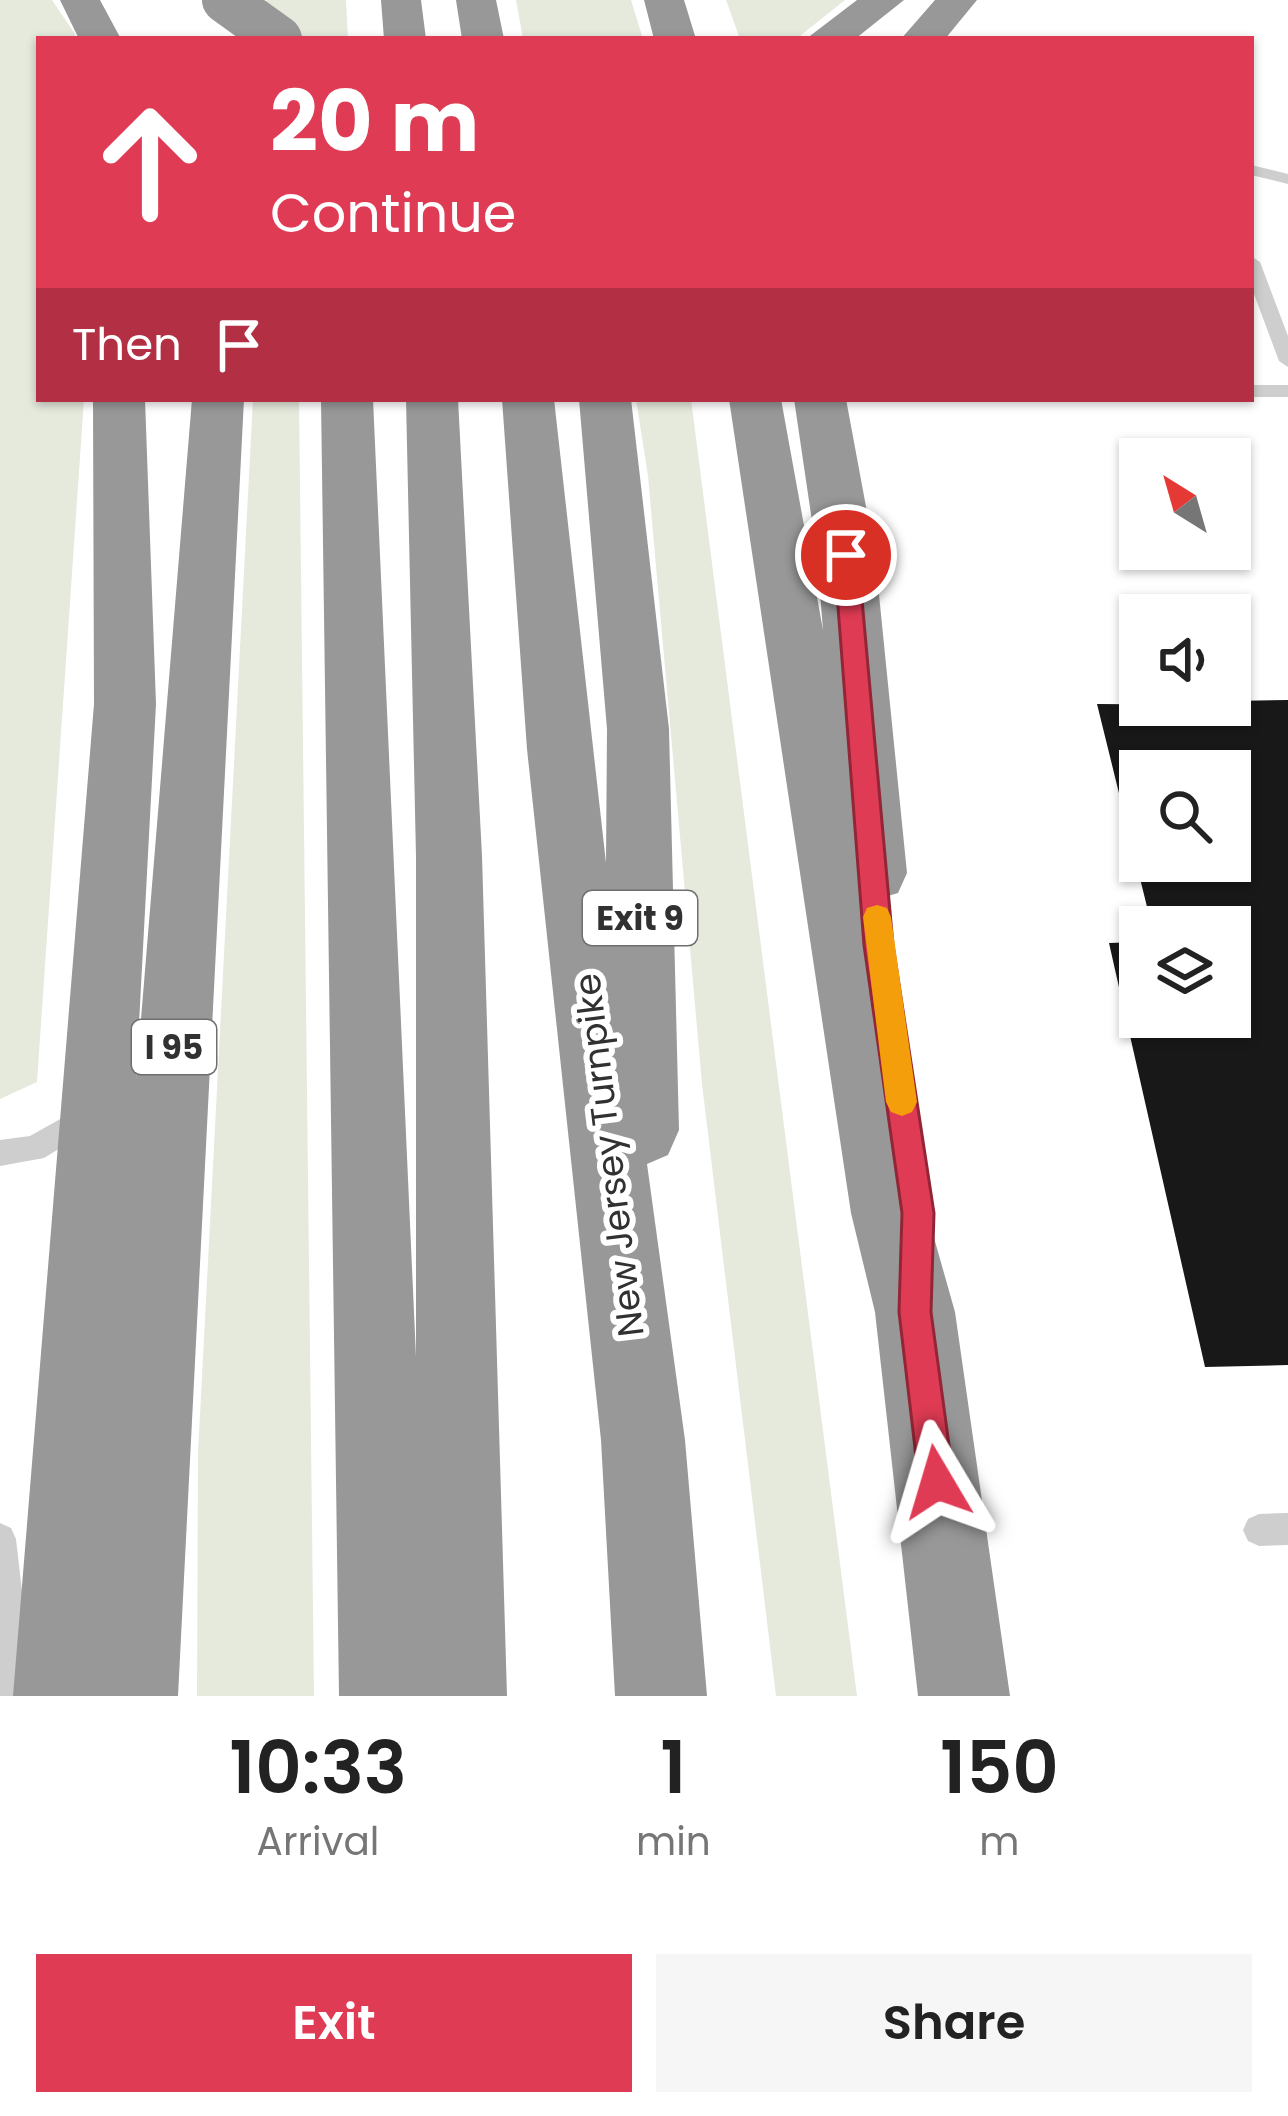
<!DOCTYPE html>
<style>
body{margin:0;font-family:Poppins,sans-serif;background:#f6f6f6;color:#222;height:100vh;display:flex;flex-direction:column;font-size:45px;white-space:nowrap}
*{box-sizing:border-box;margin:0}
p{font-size:39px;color:#767676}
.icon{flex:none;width:66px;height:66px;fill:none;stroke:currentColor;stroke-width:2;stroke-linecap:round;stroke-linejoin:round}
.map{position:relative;height:1696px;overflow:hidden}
.panel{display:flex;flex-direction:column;background:#fff;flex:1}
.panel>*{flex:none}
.hud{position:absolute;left:36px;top:36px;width:1218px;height:366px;border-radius:0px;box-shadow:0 3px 9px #0004;background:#e03b54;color:#fff;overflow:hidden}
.needle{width:78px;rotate:323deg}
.tools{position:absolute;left:1119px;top:438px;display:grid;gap:24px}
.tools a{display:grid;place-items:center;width:132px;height:132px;border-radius:0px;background:#fff;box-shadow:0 3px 9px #0004;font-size:60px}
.pin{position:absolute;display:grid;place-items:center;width:102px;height:102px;color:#fff;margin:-51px;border:6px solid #fff;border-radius:50%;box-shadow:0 3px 12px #0007}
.me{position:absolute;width:132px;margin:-66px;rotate:353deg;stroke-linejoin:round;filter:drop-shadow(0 0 9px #0008)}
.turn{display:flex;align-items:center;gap:42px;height:252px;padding:0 36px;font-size:54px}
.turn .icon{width:156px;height:156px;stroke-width:2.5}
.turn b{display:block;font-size:84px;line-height:102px}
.then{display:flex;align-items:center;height:114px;padding:0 36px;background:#0003;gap:24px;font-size:45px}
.eta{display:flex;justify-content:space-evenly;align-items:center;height:204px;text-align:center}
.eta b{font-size:72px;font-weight:600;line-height:84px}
.primary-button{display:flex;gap:24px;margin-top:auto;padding:24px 36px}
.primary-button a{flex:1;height:138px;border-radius:0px;background:#e03b54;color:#fff;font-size:48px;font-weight:600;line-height:138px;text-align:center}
.primary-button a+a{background:#f6f6f6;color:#222}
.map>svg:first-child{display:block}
.green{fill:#e5eadd}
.building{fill:#181818;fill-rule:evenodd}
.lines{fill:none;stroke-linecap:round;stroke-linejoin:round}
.service{fill:#cecece;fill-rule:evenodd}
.motorway{fill:#989898;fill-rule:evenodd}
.motorway-bridge{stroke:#989898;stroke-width:46}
.route{fill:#e03b54;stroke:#922637;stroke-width:3}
.slow{fill:#f59e0b}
.labels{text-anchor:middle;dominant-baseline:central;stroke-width:12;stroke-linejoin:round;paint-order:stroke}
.shield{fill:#fff;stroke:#6f6f6f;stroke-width:3}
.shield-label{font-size:33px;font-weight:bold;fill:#313131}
.street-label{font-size:36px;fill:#313131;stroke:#fff}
</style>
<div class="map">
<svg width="1288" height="1696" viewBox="0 0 1288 1696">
<rect width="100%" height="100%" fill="#fff"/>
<!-- green -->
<path class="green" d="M0,0H52L75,34V39H39V399H84L37,1082L0,1099Z
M266,0H346L348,39H296L266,8Z
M516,0H631L643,39H523Z
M726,0H845L796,39H740Z
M253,399H299L314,1696H197L198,1453Z
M636,399H691L857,1696H776L702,1084L648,476Z"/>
<!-- building -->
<path class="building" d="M1288,700V1365L1205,1367L1109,943L1140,942V1017H1230V927H1152L1097,704L1230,705V701ZM1140,771H1230V861H1140Z"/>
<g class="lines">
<!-- service -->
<path class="service" d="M1251,165L1288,174V184L1251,175Z
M1251,256L1260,262L1288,336V367L1279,361L1251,286Z
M1251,385H1288V397H1251Z
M85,1105L95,1109L98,1118L95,1127L44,1158L0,1166V1140L30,1136Z
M1288,1513V1545L1259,1546L1248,1541L1243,1530L1248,1519L1259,1514Z
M0,1523L11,1528L16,1539L34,1696H0Z"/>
<!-- motorway -->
<path class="motorway" d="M60,0H100L121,39H79Z
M381,0H421L426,39H384Z
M456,0H496L504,39H462Z
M644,0H684L696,39H654Z
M857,0H904L855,39H806Z
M935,0H977L945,39H901Z
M93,399H145L156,704L136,1080L192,399H244L178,1696H13L94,704Z
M321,399H373L416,1357V856L406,399H458L482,856L507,1696H339Z
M502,399H554L606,863L607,729L579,399H631L669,729L679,1130L668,1155L647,1164L685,1440L707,1696H615L601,1440L527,749Z
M729,399H781L823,630L817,555L794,399H846L875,555L907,873L898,893L871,901L927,1213L955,1312L1010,1696H918L875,1312L851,1213Z"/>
<!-- motorway-bridge -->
<path class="motorway-bridge" d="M225,0L279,39"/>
</g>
<!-- route -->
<path class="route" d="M846,547L858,555L893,945L934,1213L931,1312L954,1482L949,1495L937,1500L925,1495L919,1482L899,1312L902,1213L864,945L834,555Z"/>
<!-- slow -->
<path class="slow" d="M877,905L887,908L891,917L917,1102L912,1112L902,1116L891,1112L886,1102L863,917L867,908Z"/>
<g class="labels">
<!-- shield labels -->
<g class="shield">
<rect x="583" y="891" width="114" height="54" rx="9"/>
<rect x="132" y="1020" width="84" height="54" rx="9"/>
</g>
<g class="shield-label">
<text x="640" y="918">Exit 9</text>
<text x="174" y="1047">I 95</text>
</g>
<!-- street labels -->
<g class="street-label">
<text transform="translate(609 1155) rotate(-97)">New Jersey Turnpike</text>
</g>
</g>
</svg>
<div class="tools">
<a><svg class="needle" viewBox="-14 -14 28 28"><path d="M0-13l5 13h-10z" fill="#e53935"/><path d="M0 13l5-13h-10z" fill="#767676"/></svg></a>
<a><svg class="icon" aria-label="sound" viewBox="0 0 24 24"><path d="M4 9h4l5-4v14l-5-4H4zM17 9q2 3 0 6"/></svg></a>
<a><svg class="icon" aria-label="search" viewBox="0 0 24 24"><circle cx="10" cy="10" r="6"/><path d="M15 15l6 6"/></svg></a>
<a><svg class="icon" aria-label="layers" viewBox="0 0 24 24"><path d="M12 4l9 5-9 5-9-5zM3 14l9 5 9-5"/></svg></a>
</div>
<div class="pin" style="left:846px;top:555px;background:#d93025"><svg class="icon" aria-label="arrive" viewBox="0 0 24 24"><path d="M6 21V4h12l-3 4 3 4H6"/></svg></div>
<svg class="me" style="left:937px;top:1482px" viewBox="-20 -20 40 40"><path d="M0-17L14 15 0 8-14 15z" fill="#e03b54" stroke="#fff" stroke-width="4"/></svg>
<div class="hud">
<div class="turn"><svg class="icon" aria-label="ahead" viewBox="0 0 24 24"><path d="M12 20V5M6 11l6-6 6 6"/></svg><div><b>20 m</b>Continue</div></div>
<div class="then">Then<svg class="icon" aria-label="arrive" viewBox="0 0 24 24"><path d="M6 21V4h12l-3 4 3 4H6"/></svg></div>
</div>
</div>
<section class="panel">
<div class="eta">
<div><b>10:33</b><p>Arrival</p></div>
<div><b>1</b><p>min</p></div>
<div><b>150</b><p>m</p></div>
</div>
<div class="primary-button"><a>Exit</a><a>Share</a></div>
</section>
